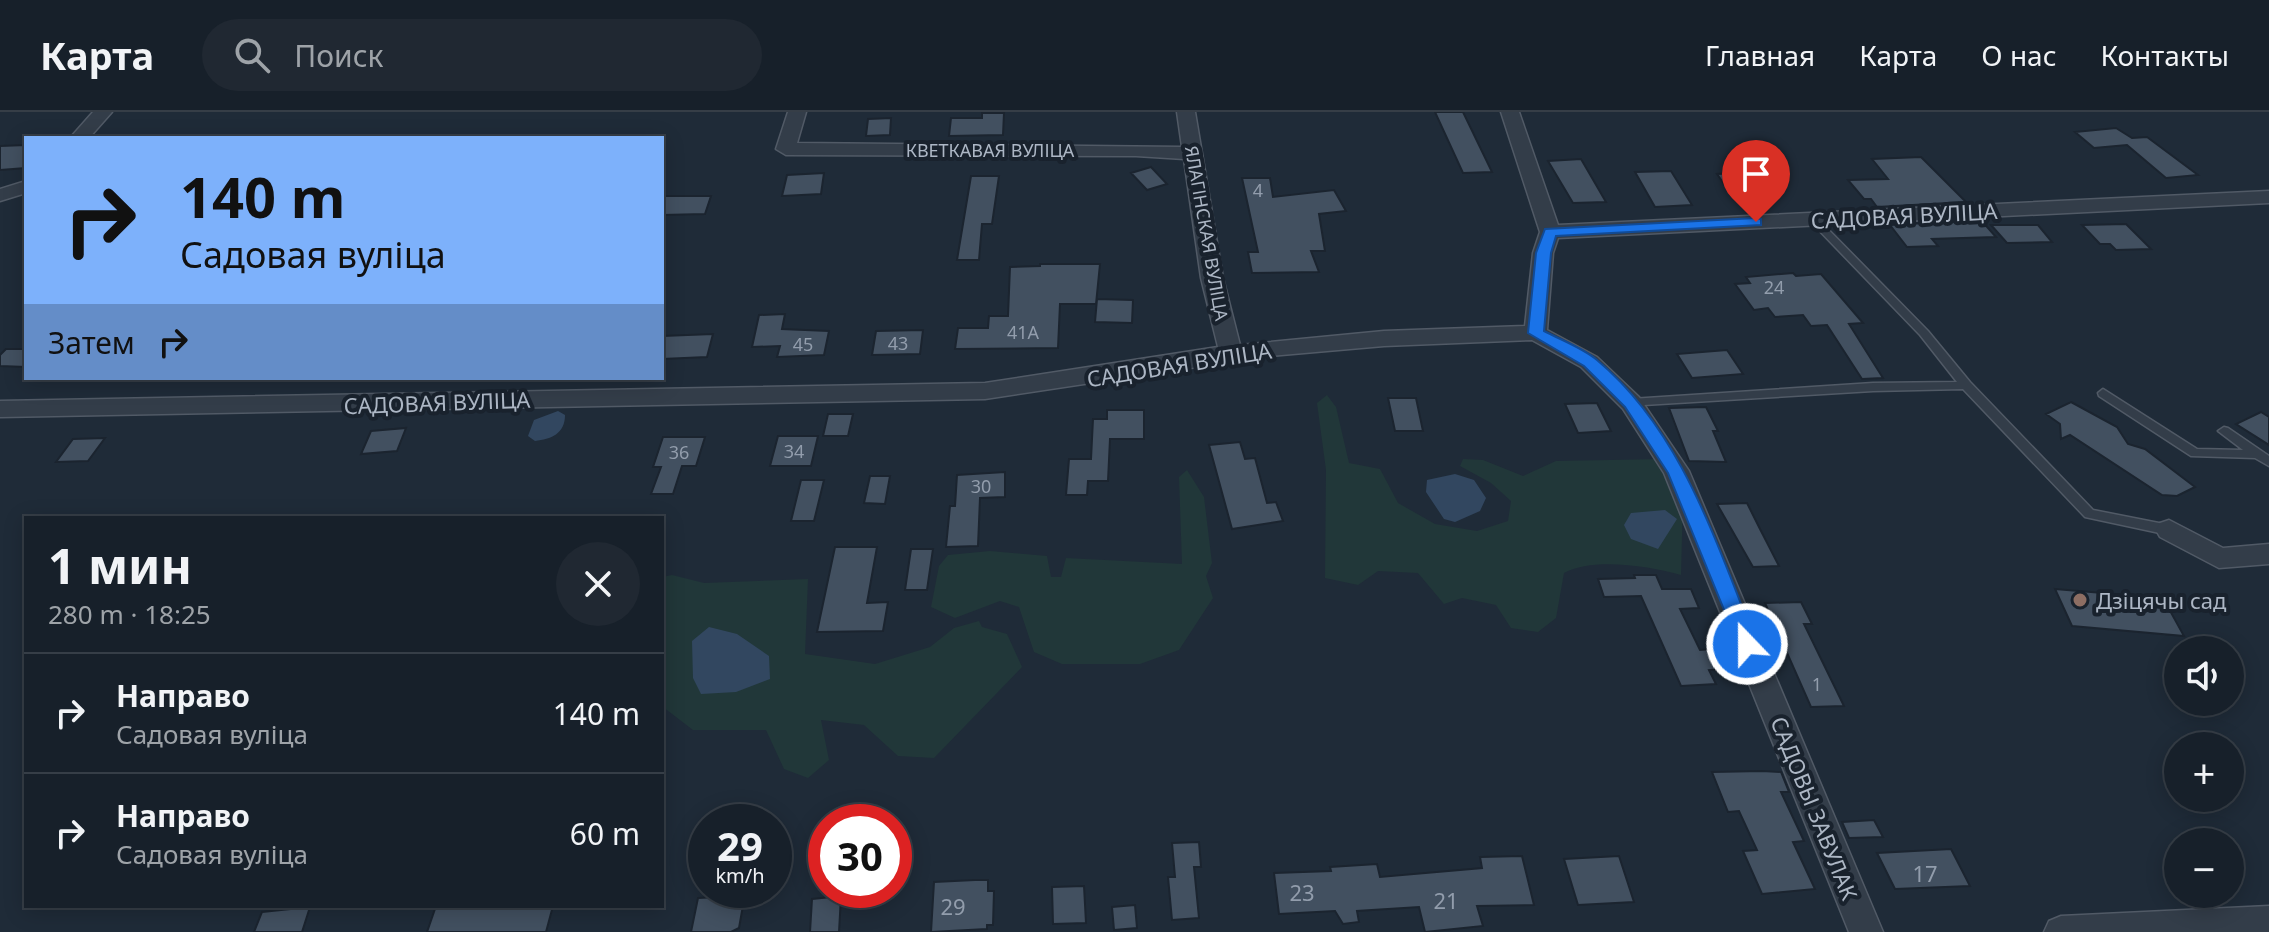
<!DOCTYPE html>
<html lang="ru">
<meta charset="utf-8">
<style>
body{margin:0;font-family:"Noto Sans",sans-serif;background:#202832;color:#f1f3f6;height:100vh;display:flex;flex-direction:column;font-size:30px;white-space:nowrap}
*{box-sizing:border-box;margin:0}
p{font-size:26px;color:#9ea3a8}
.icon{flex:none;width:44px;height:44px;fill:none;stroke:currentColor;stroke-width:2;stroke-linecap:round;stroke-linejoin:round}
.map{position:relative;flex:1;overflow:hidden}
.drawer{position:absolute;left:24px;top:404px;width:640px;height:392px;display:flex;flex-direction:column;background:#17202a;border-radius:0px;box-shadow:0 4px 20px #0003,0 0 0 2px #363e47}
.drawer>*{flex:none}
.guide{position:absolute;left:24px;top:24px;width:640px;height:244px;border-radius:0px;box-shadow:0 4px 20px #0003,0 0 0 2px #363e47;background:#7db1fb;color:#111;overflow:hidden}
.tools{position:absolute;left:2164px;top:524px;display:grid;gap:16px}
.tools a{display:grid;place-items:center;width:80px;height:80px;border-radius:50%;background:#17202a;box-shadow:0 4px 20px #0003,0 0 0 2px #363e47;font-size:40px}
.speed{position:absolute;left:688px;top:692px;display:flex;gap:16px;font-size:40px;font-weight:700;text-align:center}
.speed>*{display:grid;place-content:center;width:104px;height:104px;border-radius:50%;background:#17202a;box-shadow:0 4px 20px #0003,0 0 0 2px #363e47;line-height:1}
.speed small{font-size:20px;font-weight:400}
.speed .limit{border:12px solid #d22;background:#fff;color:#111}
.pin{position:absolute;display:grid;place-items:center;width:68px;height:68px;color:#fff;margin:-82px -34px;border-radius:50% 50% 50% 0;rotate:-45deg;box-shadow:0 0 8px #0007}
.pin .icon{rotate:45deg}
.me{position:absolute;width:88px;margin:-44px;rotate:338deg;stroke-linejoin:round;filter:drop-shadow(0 0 6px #0008)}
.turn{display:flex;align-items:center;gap:28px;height:168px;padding:0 24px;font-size:36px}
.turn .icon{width:104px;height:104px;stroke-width:2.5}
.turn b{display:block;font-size:56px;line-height:68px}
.then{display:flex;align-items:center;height:76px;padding:0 24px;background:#0003;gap:16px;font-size:30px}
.round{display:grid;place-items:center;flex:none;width:84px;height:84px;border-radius:42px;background:#202832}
.summary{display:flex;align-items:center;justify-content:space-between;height:136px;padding:0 24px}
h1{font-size:48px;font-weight:700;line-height:60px}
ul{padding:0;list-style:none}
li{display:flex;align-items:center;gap:24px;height:120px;padding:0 24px;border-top:2px solid #363e47}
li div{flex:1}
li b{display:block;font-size:30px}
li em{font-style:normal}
header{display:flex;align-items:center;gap:48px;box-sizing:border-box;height:112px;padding:0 40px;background:#17202a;border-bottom:2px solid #363e47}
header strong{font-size:38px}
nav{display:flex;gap:44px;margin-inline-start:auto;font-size:28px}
.search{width:560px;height:72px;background:#202832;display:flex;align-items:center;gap:20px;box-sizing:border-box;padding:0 28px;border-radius:44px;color:#9ea3a8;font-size:30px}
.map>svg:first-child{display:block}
.green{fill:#213739}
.water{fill:#324760}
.building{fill:#425060;stroke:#1b242f;stroke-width:2}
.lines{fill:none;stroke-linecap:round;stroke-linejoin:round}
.lane-casing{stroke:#515a66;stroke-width:3}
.street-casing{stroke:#515a66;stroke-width:3}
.lane{fill:#333d49;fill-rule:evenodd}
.street{fill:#333d49;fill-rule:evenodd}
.route{fill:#1a73e8;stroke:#114b97;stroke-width:2}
.education-dot{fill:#8d6e63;stroke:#19222d;stroke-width:3}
.labels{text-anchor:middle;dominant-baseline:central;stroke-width:8;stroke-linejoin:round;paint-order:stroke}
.far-street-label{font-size:18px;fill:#adb7c5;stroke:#19222d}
.number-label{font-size:18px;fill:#929dac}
.street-label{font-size:22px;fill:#adb7c5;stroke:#19222d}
.poi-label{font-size:22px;fill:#adb7c5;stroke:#19222d;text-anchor:start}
.near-number-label{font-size:22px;fill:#929dac}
</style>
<header>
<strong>Карта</strong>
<div class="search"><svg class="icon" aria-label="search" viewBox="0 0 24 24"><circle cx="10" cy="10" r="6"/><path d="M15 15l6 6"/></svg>Поиск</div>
<nav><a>Главная</a><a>Карта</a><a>О нас</a><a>Контакты</a></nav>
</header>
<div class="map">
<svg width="2269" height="820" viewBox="0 0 2269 820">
<rect width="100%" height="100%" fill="#1f2b38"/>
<!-- green -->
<path class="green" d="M1327,283L1336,295L1349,351L1380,357L1398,391L1435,412L1477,419L1508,409L1511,389L1491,371L1460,354L1463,347L1483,348L1523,364L1556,349L1663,347L1683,385L1681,463C1649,454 1593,445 1564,461L1556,506L1538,520L1511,516L1496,493L1462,486L1444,492L1418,461L1378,459L1358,473L1325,466L1326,358L1317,291Z
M1187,358L1204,385L1212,451L1206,464L1213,486L1179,538L1140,552H1062L1034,540L1019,495L1000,489L955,506L931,495L939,454L948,443L990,439L1047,444L1051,465H1061L1066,446L1182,452L1179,365Z
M672,463L704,471L808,467L805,542L875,552L930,535L954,516L979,509L982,515L1007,522L1022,555L934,646L898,644L864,613L821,608L829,648L808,666L784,657L766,618H693L663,595L662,465Z"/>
<!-- water -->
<path class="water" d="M558,299L565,303C565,322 551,327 535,329L528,324L534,308Z
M1455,362L1474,368L1486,386L1480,399L1455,410L1444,407L1426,380L1427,368Z
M1665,398L1677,407L1658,437L1631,427L1624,413L1631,401Z
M709,515L737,522L769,544L770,567L736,580L701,582L693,566L692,529Z"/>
<!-- building -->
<path class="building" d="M1435,0H1463L1492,60L1463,61Z
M982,1H1004L1003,23L949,24L951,6H982Z
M891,6L890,23L866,24L868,7Z
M2116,16L2132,26L2147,25L2198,63L2166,66L2127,33L2094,36L2075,20Z
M26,33V56L0,58V34Z
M1921,45L1966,90L1877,95L1871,87H1864L1848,68L1888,67L1872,47Z
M1581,47L1606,90L1573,91L1548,49Z
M1151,55L1167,72L1147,78L1131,61Z
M1671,59L1692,93L1655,95L1635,60Z
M1762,60L1778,82L1764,83L1768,87L1736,89L1717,62Z
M824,61L821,82L782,84L787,63Z
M971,64H999L992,112H982L979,148H957Z
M1242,66H1270L1273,85L1334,78L1346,99L1319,102L1325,139H1311L1319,160L1252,161L1248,140H1258Z
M662,84H711L705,102L662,103Z
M1981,108L1996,125L1932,127L1938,134L1907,135L1890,113Z
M2126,112L2151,137L2116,138L2110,132H2100L2082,113Z
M1991,113H2038L2052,130L2007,131Z
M1040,152H1100L1096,192H1060L1058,236L955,237L958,216H988L989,204H1008L1010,155L1040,154Z
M1793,161L1796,164L1821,162L1863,211L1849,212L1883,266L1862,267L1827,213L1811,214L1803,203L1775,205L1768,196L1754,198L1735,172L1750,171L1746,165Z
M1097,187L1133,188L1132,211L1095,210Z
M785,202L782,217L829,219L824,243L777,245L780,234L752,235L759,203Z
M923,218L920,242L872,243L876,219Z
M713,222L707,245L662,247V224Z
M6,237H26V255L0,254V243Z
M1727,238L1743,262L1692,266L1677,242Z
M1388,286H1416L1423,319H1395Z
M2071,290L2117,315L2128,332L2145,337L2195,375L2177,384L2162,383L2070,323L2061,327L2060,312L2046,302Z
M1597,291L1611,319L1578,321L1565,292Z
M1706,295L1718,319H1713L1726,350L1689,349L1669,296Z
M1107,298H1144V327H1110L1108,369H1088L1087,383H1066L1069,347H1091L1093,307H1107Z
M2261,300L2269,305V333L2236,312Z
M828,302H853L848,324H823Z
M406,316L397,339L361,342L371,319Z
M778,324H818L811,354H770Z
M663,325H705L696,354H682L673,382H651L661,355H653Z
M105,326L88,349L56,350L73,327Z
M1240,330L1245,347L1255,346L1267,391L1276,390L1283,409L1232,417L1209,333Z
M1005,360V385L980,386L978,434L946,435L950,394H955L957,363Z
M870,364H890L885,392L864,391Z
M801,368H824L814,409H791Z
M1747,391L1760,417L1779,454L1753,455L1717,392Z
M835,435H877L867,491L888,490L883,519L817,520Z
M911,437H933L927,478H905Z
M1634,463H1656L1662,477H1691L1699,496L1680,497L1700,538L1712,537L1721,557L1709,558L1716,572L1681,574L1641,484L1604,485L1598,467L1635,466Z
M2055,477L2163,486L2184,524L2072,514Z
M1801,490L1812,512H1804L1844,594L1811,595L1765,491Z
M1762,659L1781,660L1789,680H1781L1804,729L1793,730L1815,777L1762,782L1743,739L1757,738L1739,699L1728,700L1712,660Z
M1874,708L1883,725L1849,726L1842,710Z
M1199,730L1201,755H1194L1199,806L1172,808L1168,765H1175L1172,731Z
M1951,737L1970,774L1895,777L1877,741Z
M1522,744L1534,793L1477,794L1483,814L1425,820L1419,795L1357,799L1359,810L1343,812L1335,799L1279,802L1274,761L1331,759L1330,755L1377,752L1380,765L1482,756L1480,745Z
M1619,744L1634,790L1578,793L1564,747Z
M975,768H988V779H994L993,813H987V817L931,820L934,770Z
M1084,774L1086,811L1053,812L1052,775Z
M738,784L737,788H744L739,816L731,820H691L698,786Z
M841,784L839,820H810L812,787Z
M1135,793L1137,816L1114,818L1112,795Z
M436,794H553L546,820H427Z
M310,795L302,820H254L262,800Z"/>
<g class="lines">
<!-- lane casing -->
<g class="lane-casing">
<path id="lane" d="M1814,105L1817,106L1928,219L1970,270L2093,398L2169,413L2175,418L2173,421L2169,423L2085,405L1963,277L1873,279L1627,294L1626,291L1627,288L1631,287L1873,271L1957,270L1920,223L1811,110V106Z
M2103,277L2197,337L2243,338L2218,319L2224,315L2228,316L2269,344V354L2255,346L2191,344L2099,284L2098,281Z"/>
</g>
<!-- street casing -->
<g class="street-casing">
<path id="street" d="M93,0H112L89,26H70Z
M788,0H806L797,31L1182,35L1177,0H1195L1223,166L1240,233L1384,219L1525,214L1533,141L1540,120L1501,0H1519L1558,113L2269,79V91L1558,126L1553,141L1547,218L1597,245L1639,285L1689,359L1883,820H1849L1664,361L1623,297L1581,255L1532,228L1384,234L1270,244L985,287L0,305V289L985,271L1218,235L1201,166L1184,47L1136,44L786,43L776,37Z
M26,69V81L0,89V77Z
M2169,408L2223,436L2269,432V452L2219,456L2160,425L2156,418L2160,411Z
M2269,794V820H2044L2049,809L2061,804Z"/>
</g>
<!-- lane -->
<use href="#lane" class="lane"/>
<!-- street -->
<use href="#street" class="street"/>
</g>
<!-- route -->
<path class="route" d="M1756,106L1761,107V113L1556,124L1551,141L1544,219C1561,228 1583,236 1597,248C1683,320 1716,432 1757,532L1747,540L1738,532L1668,361L1625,295L1584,254L1528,221L1536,141L1545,117Z"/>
<!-- markers -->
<circle class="education-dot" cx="2080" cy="488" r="8"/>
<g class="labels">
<!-- far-street labels -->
<g class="far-street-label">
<text x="990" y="38">КВЕТКАВАЯ ВУЛІЦА</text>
<text transform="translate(1207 121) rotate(80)">ЯЛАГІНСКАЯ ВУЛІЦА</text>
</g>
<!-- number labels -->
<g class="number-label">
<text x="1258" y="78">4</text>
<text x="1774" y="175">24</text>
<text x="1023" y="220">41А</text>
<text x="898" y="231">43</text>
<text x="803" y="232">45</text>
<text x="794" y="339">34</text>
<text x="679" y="340">36</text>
<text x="981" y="374">30</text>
<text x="1817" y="572">1</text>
</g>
<!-- street labels -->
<g class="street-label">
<text transform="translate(1904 103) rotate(-3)">САДОВАЯ ВУЛІЦА</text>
<text transform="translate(1179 252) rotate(-9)">САДОВАЯ ВУЛІЦА</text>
<text transform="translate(437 290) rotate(-2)">САДОВАЯ ВУЛІЦА</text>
<text transform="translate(1815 696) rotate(68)">САДОВЫ ЗАВУЛАК</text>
</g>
<!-- poi labels -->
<g class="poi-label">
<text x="2096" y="488">Дзіцячы сад</text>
</g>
<!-- near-number labels -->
<g class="near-number-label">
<text x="1925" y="761">17</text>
<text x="1302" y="780">23</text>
<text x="1446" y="788">21</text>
<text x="953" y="794">29</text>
</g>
</g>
</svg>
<div class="tools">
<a><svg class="icon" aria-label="sound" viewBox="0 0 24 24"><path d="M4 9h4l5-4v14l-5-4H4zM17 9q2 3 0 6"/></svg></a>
<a>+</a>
<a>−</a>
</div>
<div class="speed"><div>29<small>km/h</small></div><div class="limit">30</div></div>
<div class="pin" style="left:1756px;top:110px;background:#d93025"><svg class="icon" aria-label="arrive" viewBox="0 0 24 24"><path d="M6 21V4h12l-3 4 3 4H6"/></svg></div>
<svg class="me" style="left:1747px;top:532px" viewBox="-20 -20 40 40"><circle r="17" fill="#1a73e8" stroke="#fff" stroke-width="3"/><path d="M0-11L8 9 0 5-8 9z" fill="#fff"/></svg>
<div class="guide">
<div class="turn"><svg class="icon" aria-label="right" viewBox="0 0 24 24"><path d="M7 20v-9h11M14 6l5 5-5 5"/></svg><div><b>140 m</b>Садовая вуліца</div></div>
<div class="then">Затем<svg class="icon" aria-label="right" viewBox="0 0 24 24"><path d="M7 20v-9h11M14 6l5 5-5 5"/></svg></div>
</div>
<section class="drawer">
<div class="summary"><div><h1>1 мин</h1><p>280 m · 18:25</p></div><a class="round"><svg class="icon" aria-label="close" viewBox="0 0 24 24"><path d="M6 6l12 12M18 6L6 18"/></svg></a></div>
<ul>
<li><svg class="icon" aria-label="right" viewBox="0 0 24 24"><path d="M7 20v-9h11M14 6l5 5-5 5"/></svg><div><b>Направо</b><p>Садовая вуліца</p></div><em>140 m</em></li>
<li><svg class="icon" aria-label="right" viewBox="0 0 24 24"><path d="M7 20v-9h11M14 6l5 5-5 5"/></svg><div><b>Направо</b><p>Садовая вуліца</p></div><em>60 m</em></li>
</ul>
</section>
</div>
